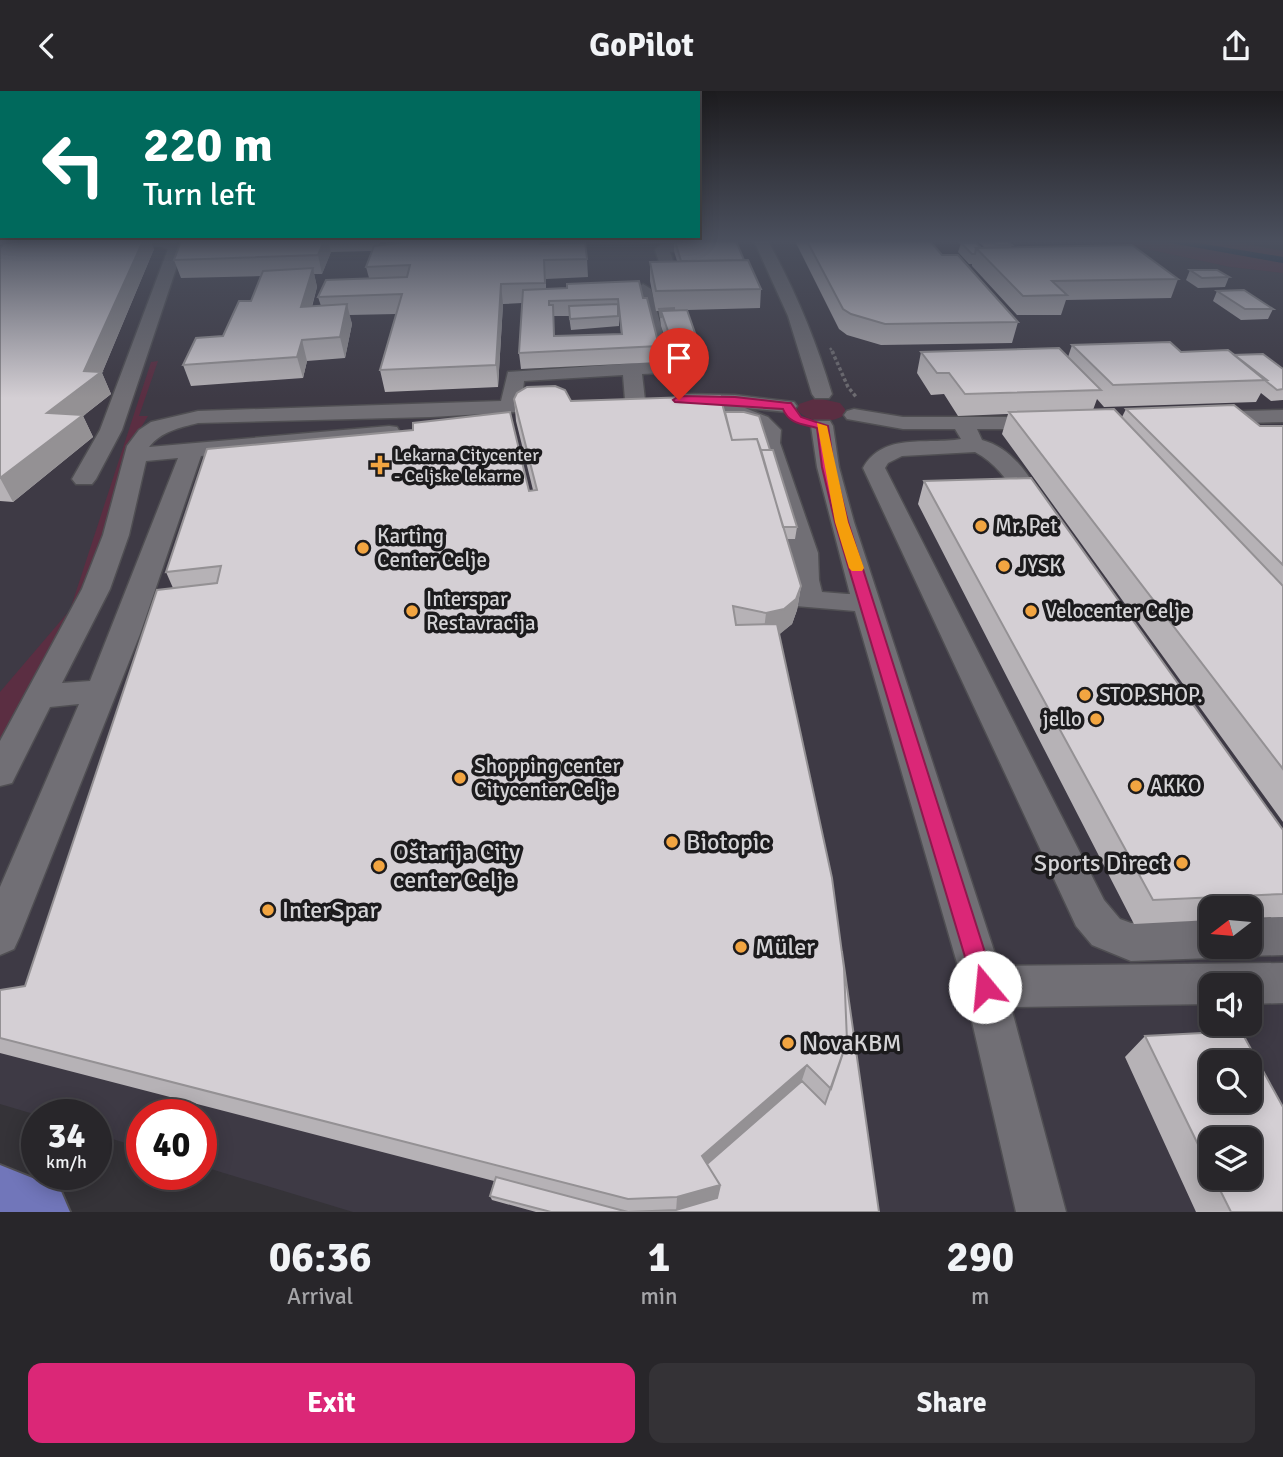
<!DOCTYPE html>
<meta charset="utf-8">
<style>
body{margin:0;font-family:Signika,sans-serif;background:#343236;color:#f1f3f6;height:100vh;display:flex;flex-direction:column;font-size:26px;white-space:nowrap}
*{box-sizing:border-box;margin:0}
p{font-size:23px;color:#a5a5a8}
.icon{flex:none;width:38px;height:38px;fill:none;stroke:currentColor;stroke-width:2;stroke-linecap:round;stroke-linejoin:round}
.map{position:relative;height:1121px;overflow:hidden}
.panel{display:flex;flex-direction:column;background:#28262a;flex:1}
.panel>*{flex:none}
.hud{position:absolute;left:0px;top:0px;width:700px;height:147px;box-shadow:0 4px 18px #0003,0 0 0 2px #444347;background:#00695c;color:#fff;overflow:hidden}
.needle{width:46px;rotate:254deg}
.buttons{position:absolute;left:1199px;top:805px;display:grid;gap:14px}
.buttons a{display:grid;place-items:center;width:63px;height:63px;border-radius:14px;background:#28262a;box-shadow:0 4px 18px #0003,0 0 0 2px #444347;font-size:35px}
.speed{position:absolute;left:21px;top:1008px;display:flex;gap:14px;font-size:35px;font-weight:700;text-align:center}
.speed>*{display:grid;place-content:center;width:91px;height:91px;border-radius:50%;background:#28262a;box-shadow:0 4px 18px #0003,0 0 0 2px #444347;line-height:1}
.speed small{font-size:18px;font-weight:400}
.speed .limit{border:10px solid #d22;background:#fff;color:#111}
.pin{position:absolute;display:grid;place-items:center;width:60px;height:60px;color:#fff;margin:-72px -30px;border-radius:50% 50% 50% 0;rotate:-45deg;box-shadow:0 0 7px #0007}
.pin .icon{rotate:45deg}
.me{position:absolute;width:77px;margin:-38px;rotate:343deg;stroke-linejoin:round;filter:drop-shadow(0 0 5px #0008)}
.turn{display:flex;align-items:center;gap:24px;height:147px;padding:0 28px;font-size:32px}
.turn .icon{width:91px;height:91px;stroke-width:2.5}
.turn b{display:block;font-size:49px;line-height:60px}
.eta{display:flex;justify-content:space-evenly;align-items:center;height:119px;text-align:center}
.eta b{font-size:42px;font-weight:800;line-height:49px}
.primary-button{display:flex;gap:14px;margin-top:auto;padding:14px 28px}
.primary-button a{flex:1;height:80px;border-radius:14px;background:#db2777;color:#fff;font-size:28px;font-weight:800;line-height:80px;text-align:center}
.primary-button a+a{background:#343236;color:#f1f3f6}
header{display:flex;justify-content:space-between;align-items:center;height:91px;padding:0 28px;background:#28262a;font-size:32px;font-weight:800}
.map>svg:first-child{display:block}
.built{fill:#3e3a45;fill-rule:evenodd}
.green{fill:#5b2e42}
.water{fill:#022343}
.lines{fill:none;stroke-linecap:round;stroke-linejoin:round}
.minor-casing{stroke:#504f53;stroke-width:3}
.major-casing{stroke:#504f53;stroke-width:4}
.path-far1{stroke:#6e6c71;stroke-width:2.5;stroke-dasharray:2.5 2;stroke-linecap:butt}
.path{stroke:#6e6c71;stroke-width:3.5;stroke-dasharray:3.5 2.5;stroke-linecap:butt}
.minor{fill:#716f75;fill-rule:evenodd}
.major{fill:#7176ba;fill-rule:evenodd}
.wall{fill:#b6b2b6;fill-rule:evenodd}
.shaded-wall{fill:#949194}
.building{fill:#d4cfd4;stroke:#949194;stroke-width:2;fill-rule:evenodd}
.route{fill:#db2777;stroke:#8e194d;stroke-width:2}
.slow{fill:#f59e0b}
.poi-dot{fill:#f2a541;stroke:#1c1b1d;stroke-width:2.5}
.labels{text-anchor:middle;dominant-baseline:central;stroke-width:7;stroke-linejoin:round;paint-order:stroke}
.far-poi-label{font-size:18px;fill:#d5d4d7;stroke:#1c1b1d;text-anchor:start}
.poi-label{font-size:21px;fill:#d5d4d7;stroke:#1c1b1d;text-anchor:start}
.near-poi-label{font-size:24px;fill:#d5d4d7;stroke:#1c1b1d;text-anchor:start}
</style>
<header><svg class="icon" aria-label="back" viewBox="0 0 24 24"><path d="M15 5l-7 7 7 7"/></svg>GoPilot<svg class="icon" aria-label="share" viewBox="0 0 24 24"><path d="M12 15V3M7 8l5-5 5 5M5 13v7h14v-7"/></svg></header>
<div class="map">
<svg width="1283" height="1121" viewBox="0 0 1283 1121">
<rect width="100%" height="100%" fill="#353338"/>
<!-- built -->
<path class="built" d="M0,150H1110L1230,176L1283,182V1121H353L201,1075V1024H142V1057L96,1043V1024H37L0,1013ZM1211,817H1250V856H1211ZM1211,894H1250V933H1211ZM1211,971H1250V1010H1211ZM1211,1048H1250V1087H1211Z"/>
<!-- green -->
<path class="green" d="M1110,150H1160L1283,172V182L1230,176Z
M1186,150H1229L1283,160V166Z
M158,270L139,325H148L131,353L88,488L13,636L0,648V601L70,519L151,271Z
M817,307L840,312L845,318V324C830,333 809,332 797,319L799,313Z"/>
<!-- water -->
<path class="water" d="M1160,150H1186L1283,166V172Z"/>
<g class="lines">
<!-- minor casing -->
<g class="minor-casing">
<path id="minor" d="M121,150H175L183,157L122,339L96,388L92,393H76L72,388L100,339L168,158C149,149 118,167 105,156L107,153Z
M696,150H707L712,154L705,158L670,161L678,183L670,188L664,186L655,159C663,148 683,151 696,150Z
M754,150H768C795,199 816,249 832,303L829,307H815L812,303L788,225Z
M643,193L651,198L672,276L662,282L642,283L645,309L647,312L674,317L677,321L674,325L667,327L633,321L625,309L623,284L524,290L522,309H560L563,313L560,317L553,319L431,326L198,332C179,337 162,340 149,356L389,335L397,336L400,341L397,346L389,347L201,365L140,543L20,845L14,858L0,864V796L79,613L50,616L12,692L0,695V650L82,498L103,444L127,355L139,339L151,331L198,320L501,310L508,281L651,271L635,198ZM178,367L90,590L62,592L110,498L129,444L146,370Z
M683,303L735,304L794,311L797,315L794,319L787,321L745,317L768,326L781,339L780,352L818,462L819,489L822,501L847,503H850L817,376L811,335L814,330H830L833,335L839,376L854,431L999,875L1283,872V912L1250,913V894H1211V913L1011,916L1066,1121H1016L964,896L855,520L784,514L780,508L784,502L794,499L792,462L758,352L759,340L743,330L720,325L717,321L722,316L676,313L673,309L676,305Z
M854,318L903,326H1045L1053,327L1056,332L1053,337L1045,338H977L982,349C1017,358 1033,393 1051,420L1048,425L1039,427L1030,425C1014,401 1002,375 975,361L902,365L888,372L885,377L1104,809L1120,828L1131,832L1211,829V856H1228L1225,861L1211,867L1131,870L1092,854L1076,835L863,377C883,341 926,354 961,348L955,338H903L847,328L844,324L847,320Z
M1283,319V331L1210,333L1203,331L1199,327L1203,323L1210,321Z
M1283,826V864L1250,865L1236,859L1234,856H1250V828Z"/>
</g>
<!-- major casing -->
<g class="major-casing">
<path id="major" d="M0,1074L60,1098L70,1121H0Z"/>
</g>
<!-- path-far1 -->
<path class="path-far1" d="M830,257L834,262"/>
<!-- path -->
<path class="path" d="M832,260L848,296L857,307"/>
<!-- minor -->
<use href="#minor" class="minor"/>
<!-- major -->
<use href="#major" class="major"/>
</g>
<!-- wall -->
<path class="wall" d="M0,150L154,158L102,282L111,303L83,325L93,346L13,411L0,410V157L3,154H0Z
M181,150H380L379,155L541,153L587,168L588,186L546,188V198L643,207L659,255V271L521,278L519,262L522,212L503,213L498,296L385,301L380,279L396,223L349,224L352,233L345,267L307,270L303,287L191,295L183,274L223,245L251,210L261,185L181,187L174,169ZM373,160L366,176L369,187L318,206L321,215L312,216L317,196L314,183H322L331,161ZM619,223L621,243L554,245V225H569L571,239L619,235Z
M642,150H736L744,169L761,198L760,217L687,219L703,265L702,282L677,283L661,235L659,220H656L650,190V171L677,170L674,160V152H642Z
M795,150H930L942,164L1018,231L1012,252L881,254L847,244L839,238Z
M980,150H1007L1012,154L1011,156L1178,188L1171,207L1066,209L1061,224H1017L972,175V173H969L958,161L961,152L981,157H985L979,151Z
M1190,179L1229,186L1225,196L1198,197L1186,189Z
M1217,200L1273,218L1268,228L1241,229L1213,210Z
M1072,254L1234,264L1283,278V309L1271,310L1261,302L1256,311L1104,316L1097,308L1093,319L1122,326L1126,318L1260,335H1283V731L1002,343L1008,323L958,325L944,303L931,304L917,282L921,261L1068,266Z
M514,308L571,310L725,321L770,359L797,436L795,448H787L801,495L797,519L792,533L779,543L842,862L879,1121H536L492,1109L490,1105L494,1090L0,962V899L25,895L173,497L166,481L533,399L516,330Z
M924,390L1283,739V826L1250,827V817H1211V829L1134,833L918,413Z
M1145,945L1283,1121H1196L1125,966ZM1211,1048L1250,1087H1211Z"/>
<!-- shaded-wall -->
<path class="shaded-wall" d="M0,150H39L0,154Z
M143,150H151L154,158L102,282L111,303L83,325L93,346L13,411L0,387L47,322Z
M324,150H328L331,161L322,183L318,164Z
M313,177L317,196L306,236L301,216Z
M501,193L503,213L498,296L496,274Z
M347,213L352,233L345,267L340,246Z
M302,249L307,270L303,287L297,266Z
M801,495L797,519L792,533L780,543L763,547L766,522Z
M807,974L800,995L702,1081V1065Z
M720,1094L716,1112L676,1121L677,1106Z"/>
<!-- building -->
<path class="building" d="M23,150H143L84,280L101,281L47,322L83,324L0,387V157L4,152Z
M181,150H324L318,164L174,169Z
M406,150H540V153L585,151L587,168L544,169L545,192L501,193L496,274L380,279L402,203L318,206L326,189L407,186L410,174L366,176L374,155L405,151Z
M675,150H736L744,169L681,170Z
M807,150H930L942,164H958L1018,231L885,233L851,223L843,218Z
M991,150H1007L1012,154H996Z
M961,152H976L981,157H976L975,163H972Z
M1132,154L1178,188L1052,190L1067,204L1023,205L976,157Z
M748,169L761,198L656,200L650,171Z
M313,177L301,216L347,213L340,246L302,249L297,266L183,274L196,247L223,245L239,210H251L263,180Z
M1190,179H1217L1229,186L1202,187Z
M639,190L643,207H647L659,255L519,262L523,199L567,197V193ZM618,208L622,243L554,245L553,214H549V210Z
M1244,199L1273,218H1245L1217,200Z
M618,213V225L570,228L569,215Z
M674,217V219L661,220V227L659,218Z
M687,219L703,265L677,266L661,220Z
M1170,251L1181,261L1228,259L1267,289L1113,294L1072,254Z
M1059,257L1101,299L965,303L949,282H937L921,261Z
M1263,263L1283,278V298L1277,299L1234,264Z
M555,295L565,299L571,310L720,305L732,349L757,348L801,495L796,508L784,518L766,522L733,515L736,534L777,533L832,787L844,877L847,950L831,998L807,974L702,1065L720,1094L677,1106L628,1108L0,947V899L25,895L157,499L217,492L221,475L166,481L207,358L413,339V332L510,321L529,400L537,399L514,308L517,302L527,296Z
M1234,314L1260,335H1283V474L1126,318Z
M1114,318L1283,495V678L1009,321Z
M725,321H744L759,325L770,359H761L757,348L732,349Z
M761,359H773L797,436H783Z
M1031,387L1283,739V803L1153,809L924,390Z
M842,861L879,1121H551L490,1105L496,1086L628,1121L676,1119L717,1107L720,1094L707,1073L802,990L825,1013L847,950L844,877Z
M1241,940L1283,1016V1121H1231L1214,1087H1250V1048H1211V1080L1145,945ZM1211,971H1250V1010H1211Z"/>
<!-- sky -->
<linearGradient id="sky" x2="0" y2="1"><stop stop-color="#1d1c1f"/><stop offset="0.49" stop-color="#4b505e"/><stop offset="1" stop-color="#4b505e" stop-opacity="0"/></linearGradient>
<rect width="1283" height="307" fill="url(#sky)"/>
<!-- route -->
<path class="route" d="M679,305L735,306L788,312H791L801,326L828,335L834,376L848,431L996,896L993,904L985,907L977,904L974,896L835,431L822,376L817,337C803,333 789,333 783,318L675,311L673,309Z"/>
<!-- slow -->
<path class="slow" d="M817,332L827,335L848,431L864,477L862,480H852L849,477L835,431Z"/>
<!-- markers -->
<g class="poi-dot">
<path d="M376.5 363.5h7v7h7v7h-7v7h-7v-7h-7v-7h7z"/>
<circle cx="981" cy="435" r="7"/>
<circle cx="363" cy="457" r="7"/>
<circle cx="1004" cy="475" r="7"/>
<circle cx="412" cy="520" r="7"/>
<circle cx="1031" cy="520" r="7"/>
<circle cx="1085" cy="604" r="7"/>
<circle cx="1096" cy="628" r="7"/>
<circle cx="460" cy="687" r="7"/>
<circle cx="1136" cy="695" r="7"/>
<circle cx="672" cy="751" r="7"/>
<circle cx="1182" cy="772" r="7"/>
<circle cx="379" cy="775" r="7"/>
<circle cx="268" cy="819" r="7"/>
<circle cx="741" cy="856" r="7"/>
<circle cx="788" cy="952" r="7"/>
</g>
<g class="labels">
<!-- far-poi labels -->
<g class="far-poi-label">
<text x="394" y="364">Lekarna Citycenter<tspan x="394" dy="21">- Celjske lekarne</tspan></text>
</g>
<!-- poi labels -->
<g class="poi-label">
<text x="995" y="435">Mr. Pet</text>
<text x="377" y="445">Karting<tspan x="377" dy="24">Center Celje</tspan></text>
<text x="1018" y="475">JYSK</text>
<text x="426" y="508">Interspar<tspan x="426" dy="24">Restavracija</tspan></text>
<text x="1045" y="520">Velocenter Celje</text>
<text x="1099" y="604">STOP.SHOP.</text>
<text x="1082" y="628" text-anchor="end">jello</text>
<text x="474" y="675">Shopping center<tspan x="474" dy="24">Citycenter Celje</tspan></text>
<text x="1150" y="695">AKKO</text>
</g>
<!-- near-poi labels -->
<g class="near-poi-label">
<text x="686" y="751">Biotopic</text>
<text x="393" y="761">Oštarija City<tspan x="393" dy="28">center Celje</tspan></text>
<text x="1168" y="772" text-anchor="end">Sports Direct</text>
<text x="282" y="819">InterSpar</text>
<text x="755" y="856">Müler</text>
<text x="802" y="952">NovaKBM</text>
</g>
</g>
</svg>
<div class="buttons">
<a><svg class="needle" viewBox="-14 -14 28 28"><path d="M0-13l5 13h-10z" fill="#e53935"/><path d="M0 13l5-13h-10z" fill="#a5a5a8"/></svg></a>
<a><svg class="icon" aria-label="sound" viewBox="0 0 24 24"><path d="M4 9h4l5-4v14l-5-4H4zM17 9q2 3 0 6"/></svg></a>
<a><svg class="icon" aria-label="search" viewBox="0 0 24 24"><circle cx="10" cy="10" r="6"/><path d="M15 15l6 6"/></svg></a>
<a><svg class="icon" aria-label="layers" viewBox="0 0 24 24"><path d="M12 4l9 5-9 5-9-5zM3 14l9 5 9-5"/></svg></a>
</div>
<div class="speed"><div>34<small>km/h</small></div><div class="limit">40</div></div>
<div class="pin" style="left:679px;top:309px;background:#d93025"><svg class="icon" aria-label="arrive" viewBox="0 0 24 24"><path d="M6 21V4h12l-3 4 3 4H6"/></svg></div>
<svg class="me" style="left:985px;top:896px" viewBox="-20 -20 40 40"><circle r="19" fill="#fff"/><path d="M0-13L10 11 0 6-10 11z" fill="#db2777"/></svg>
<div class="hud">
<div class="turn"><svg class="icon" aria-label="left" viewBox="0 0 24 24"><path d="M17 20v-9H6M10 6l-5 5 5 5"/></svg><div><b>220 m</b>Turn left</div></div>
</div>
</div>
<section class="panel">
<div class="eta">
<div><b>06:36</b><p>Arrival</p></div>
<div><b>1</b><p>min</p></div>
<div><b>290</b><p>m</p></div>
</div>
<div class="primary-button"><a>Exit</a><a>Share</a></div>
</section>
